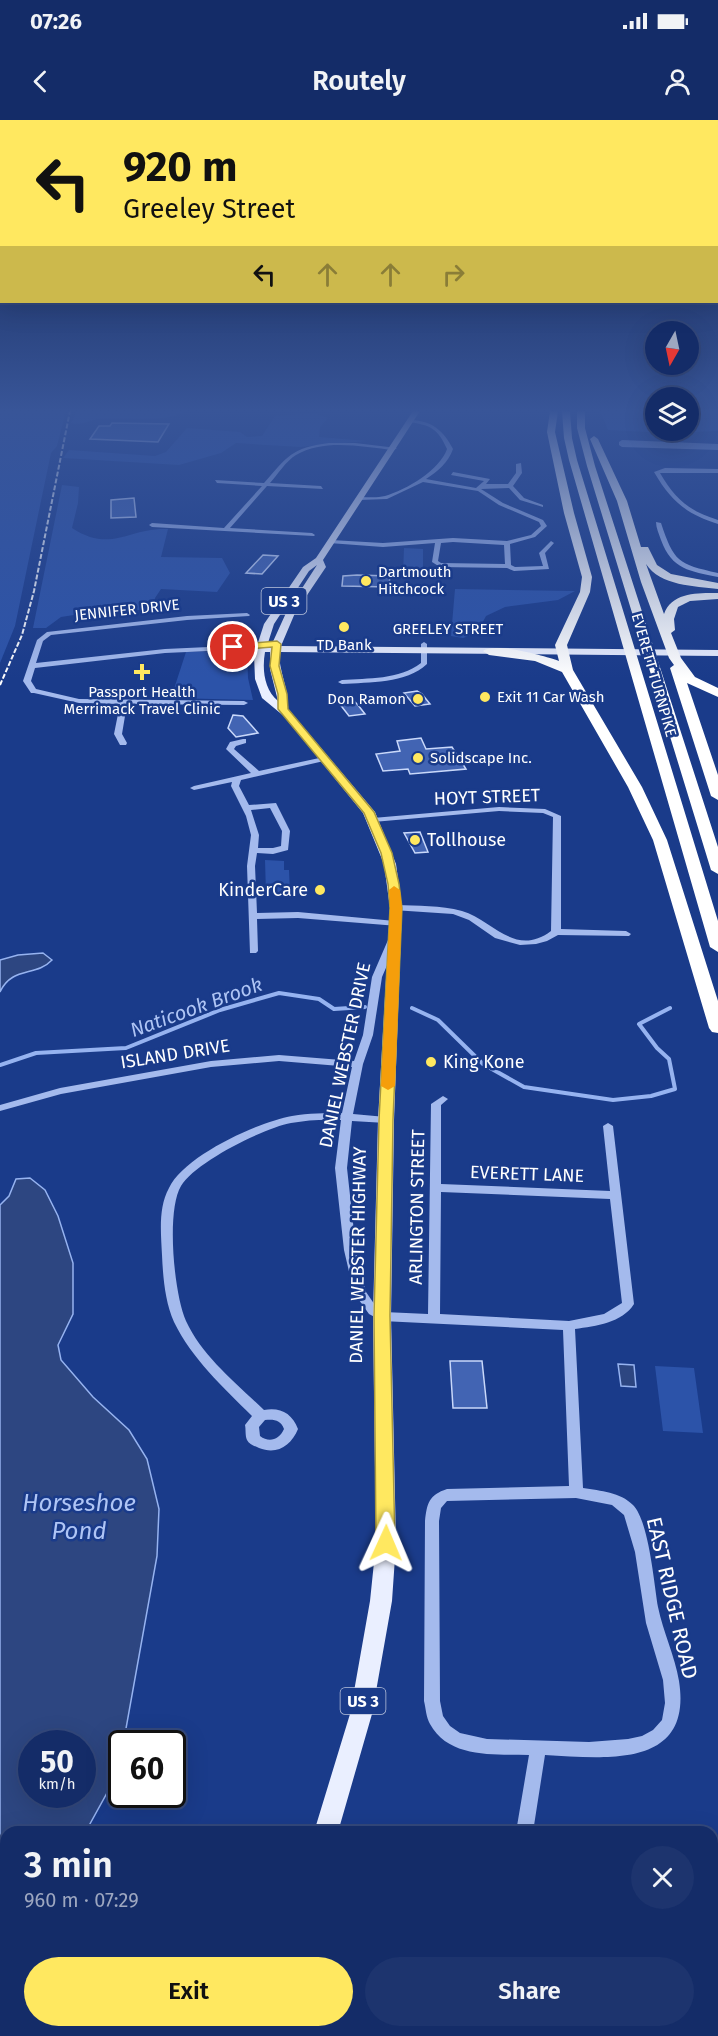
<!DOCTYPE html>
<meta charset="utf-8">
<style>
body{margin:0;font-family:"Fira Sans",sans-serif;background:#1d346e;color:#f1f3f6;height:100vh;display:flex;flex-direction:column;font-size:22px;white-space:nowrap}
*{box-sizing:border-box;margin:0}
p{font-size:20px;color:#9da7c0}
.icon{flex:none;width:33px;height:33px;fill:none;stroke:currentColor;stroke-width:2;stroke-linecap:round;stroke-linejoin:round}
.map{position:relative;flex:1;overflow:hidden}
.panel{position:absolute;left:0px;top:1706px;width:718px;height:212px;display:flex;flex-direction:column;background:#142c68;border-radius:18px 18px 0 0;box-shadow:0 6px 24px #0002,0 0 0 2px #33487c}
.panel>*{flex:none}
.hud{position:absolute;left:0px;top:0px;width:718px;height:183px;box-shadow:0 6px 24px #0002,0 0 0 2px #33487c;background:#ffe860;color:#111;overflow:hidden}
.needle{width:39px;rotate:189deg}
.buttons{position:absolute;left:645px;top:201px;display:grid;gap:12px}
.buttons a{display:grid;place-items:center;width:54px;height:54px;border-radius:50%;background:#142c68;box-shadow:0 6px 24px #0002,0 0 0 2px #33487c;font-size:30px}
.speed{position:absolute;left:18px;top:1610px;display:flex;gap:12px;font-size:30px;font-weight:700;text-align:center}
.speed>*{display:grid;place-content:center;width:78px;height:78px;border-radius:50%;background:#142c68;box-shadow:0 6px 24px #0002,0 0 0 2px #33487c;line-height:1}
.speed small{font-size:15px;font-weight:400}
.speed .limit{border:3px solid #111;border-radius:9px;background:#fff;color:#111}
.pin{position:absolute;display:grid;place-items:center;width:51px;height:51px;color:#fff;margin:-26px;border:3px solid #fff;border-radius:50%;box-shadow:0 2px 6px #0007}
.me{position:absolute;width:66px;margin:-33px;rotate:1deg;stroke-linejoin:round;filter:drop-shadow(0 0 4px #0008)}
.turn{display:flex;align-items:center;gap:21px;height:126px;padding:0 24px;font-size:27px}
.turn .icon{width:78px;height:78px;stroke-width:2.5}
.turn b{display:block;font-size:42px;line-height:51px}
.lanes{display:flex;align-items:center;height:57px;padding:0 24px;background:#0003;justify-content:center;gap:30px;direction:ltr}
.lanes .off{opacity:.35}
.round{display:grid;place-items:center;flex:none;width:63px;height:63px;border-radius:32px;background:#1d346e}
.head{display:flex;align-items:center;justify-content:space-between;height:102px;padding:0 24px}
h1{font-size:36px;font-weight:600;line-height:45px}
.action{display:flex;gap:12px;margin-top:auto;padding:12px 24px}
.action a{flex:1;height:69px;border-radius:36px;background:#ffe860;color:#111;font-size:24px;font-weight:600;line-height:69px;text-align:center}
.action a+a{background:#1d346e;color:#f1f3f6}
.status{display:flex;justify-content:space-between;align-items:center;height:42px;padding:0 30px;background:#142c68;direction:ltr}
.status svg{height:16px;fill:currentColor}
header{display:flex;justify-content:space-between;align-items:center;height:78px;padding:0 24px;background:#142c68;font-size:27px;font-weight:600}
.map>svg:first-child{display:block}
.green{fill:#2c53a9}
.water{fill:#2d4681;stroke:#96b3f0;stroke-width:1.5;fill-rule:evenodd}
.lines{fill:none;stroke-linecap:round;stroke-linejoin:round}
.stream{stroke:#96b3f0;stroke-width:4}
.building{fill:#4264b3;stroke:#c9d8fa;stroke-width:1.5}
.minor{fill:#a4baed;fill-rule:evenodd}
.major{fill:#eaefff;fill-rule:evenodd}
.highway{fill:#fff;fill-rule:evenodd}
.rail{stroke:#fff;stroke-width:2;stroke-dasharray:5 2;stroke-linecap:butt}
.route{fill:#ffe860;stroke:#a6973e;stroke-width:1.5}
.slow{fill:#f59e0b}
.poi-dot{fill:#ffe860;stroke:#1a3b8a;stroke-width:2}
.labels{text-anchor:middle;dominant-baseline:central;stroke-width:5;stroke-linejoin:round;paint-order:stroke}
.far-poi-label{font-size:15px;fill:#fff;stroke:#1a3b8a;text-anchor:start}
.far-street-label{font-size:15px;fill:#fff;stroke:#1a3b8a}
.shield{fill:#1a3b8a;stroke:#bac4dc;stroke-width:1.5}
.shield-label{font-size:16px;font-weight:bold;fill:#fff}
.street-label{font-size:18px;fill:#fff;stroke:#1a3b8a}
.poi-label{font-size:18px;fill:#fff;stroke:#1a3b8a;text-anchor:start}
.water-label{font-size:20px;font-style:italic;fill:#afc5f5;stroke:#1a3b8a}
.near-street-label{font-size:21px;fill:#fff;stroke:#1a3b8a}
.near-water-label{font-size:24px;font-style:italic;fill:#afc5f5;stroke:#1a3b8a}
</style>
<div class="status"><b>07:26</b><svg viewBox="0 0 49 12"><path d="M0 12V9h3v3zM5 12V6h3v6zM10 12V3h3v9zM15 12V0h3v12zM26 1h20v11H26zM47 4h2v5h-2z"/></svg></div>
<header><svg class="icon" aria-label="back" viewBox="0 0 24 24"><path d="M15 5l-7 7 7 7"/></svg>Routely<svg class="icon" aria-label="person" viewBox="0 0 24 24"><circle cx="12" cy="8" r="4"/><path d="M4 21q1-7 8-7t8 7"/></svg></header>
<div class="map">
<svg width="718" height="1916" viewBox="0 0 718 1916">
<rect width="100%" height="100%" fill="#1a3b8a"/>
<!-- green -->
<path class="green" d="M0,291H66L57,326L51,333L15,506L0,543Z
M77,291L184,292C166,303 121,297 99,299C89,300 82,306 71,303Z
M600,291H655L656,310H688L689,291H718V311L666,313L608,310Z
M314,293L328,298L320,307L319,317L367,321L300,327L236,323L221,333L179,345L63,338L69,330L155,336L166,332L187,308L240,312L247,317L262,316L275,296Z
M62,365L79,367L78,383L72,408C112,434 128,407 168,409L161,437L222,438L230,453L217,472L161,469L155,478L153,493L125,487L61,497L46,508H33Z
M404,428L423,429V455H403Z
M455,469L575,471L558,480L505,487L486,496L477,513L463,518L451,516Z
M247,531L248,558L253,580L171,578L186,532Z
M265,740L284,741V750H289L290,773L266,774Z
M655,1246L694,1248L703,1313L663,1311Z"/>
<!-- water -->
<path class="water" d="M43,833L52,840C36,857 12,846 0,872V840L18,835Z
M30,1058L45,1070L58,1096L73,1143V1194L58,1225L61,1240L93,1277L129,1310L147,1339L159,1389L157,1436L118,1653L86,1711L6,1712V1880L0,1891V1085L9,1076L16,1059ZM32,1623H82V1674H32Z
M618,1244L634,1245L636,1267L621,1266Z"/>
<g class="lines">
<!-- stream -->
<path class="stream" d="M412,888L438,900L483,944L524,967L613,980L651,976L675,969L669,939L657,928L639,904L670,888
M0,945L36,933L126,928L220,890L279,873L319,879L334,889L365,887"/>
</g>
<!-- building -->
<path class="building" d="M112,303L169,304L158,322L90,319L99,306H110Z
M134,378L136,397L111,398V380Z
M263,435L278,436L262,454L246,453Z
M357,455L390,456L389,467L342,466L343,456Z
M417,571L422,574L430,584L415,586L404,573Z
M354,581L358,585L365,594L349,596L339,583Z
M233,595L243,596L258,613L236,617L228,608Z
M421,618L426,629L452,627L466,649L410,654L408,649L383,651L376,634L400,631L397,621Z
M420,712L428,732L415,733L404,713Z
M450,1241H482L487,1288H453Z"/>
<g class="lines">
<!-- minor -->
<path class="minor" d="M411,300C432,301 443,310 453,329C448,343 438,351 426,359L476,368L484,361L451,355L453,352L490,359L486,364H508L516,353V344L521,343L522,353L513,366L524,378L543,385V387L520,380L509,368L481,369L503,383L543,400L547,406L535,417L510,424L511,445L515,447L543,446L539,433L551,421L554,423L545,433L549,449L514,451L507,448L440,447L432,442L435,423L383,427L329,423V421L331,420L383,423L453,418L507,421L531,415L541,406L539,402L499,385L478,371L423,362L387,379L359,380V378L361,377C369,377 377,378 385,376C406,370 440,350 447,329C438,309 431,305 409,302ZM453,422L504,425L505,444L441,443L438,441L441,423Z
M622,320L718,324V330L622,327L619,325V322Z
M329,323H355L397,328L394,330C364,327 324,318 296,335C286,341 278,354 270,363L321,366L323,369L267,366L230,408L312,413L315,415L314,416L152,407L149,405L152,403L224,408L262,366L217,363L215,360L264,363C288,336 291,328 329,323Z
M665,348L718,349V353H660C675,379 689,391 718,400V404C686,394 671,381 654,352Z
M656,402L661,403C674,442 678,444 718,453V457C690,451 672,450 661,420C659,414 656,408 656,402Z
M247,493L250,495L249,496L187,500L51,515L43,521L36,543L165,529L252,525L264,523V525L253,529L165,533L35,548L31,561L36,569L79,579L244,581L248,583L244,585L127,584L122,614L127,623L126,625H120L114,614L120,584L79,583L34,573H31L23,561L37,520L47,512L187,496Z
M424,522L427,524V544C406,564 369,562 342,564L338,562L342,560C368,558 399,560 421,543V524Z
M243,619H246V623L236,626L234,629L259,651L324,637L328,639L324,641L241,660L239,666L249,685L276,683L290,711L288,730L273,734L257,733L255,746L257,793L298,792L395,801L398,802L400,804L398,806L298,798L257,799L258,831L256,833H250L247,746L251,715L246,696L231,666L232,662L194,670L190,668L194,666L251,653L226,629L230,622ZM270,688L282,711L281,726L273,728H258L259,715L251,690Z
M499,687L545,689L561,696V809L626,811L631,814L629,816L558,815L547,821L536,824L520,825L495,818L469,800L453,794L393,790L391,788L396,785C418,786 440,785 462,791C493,800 515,838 551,811L553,697L543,693L499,691L373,702L369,700L373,698Z
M393,817L398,820L382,857L373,915L363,944L353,994L386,997L391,1000L386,1003L352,1001L347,1048L356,1130L366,1172L377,1188L384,1192L428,1194L431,984L443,976L448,979L441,985V1064L610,1071L603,1006L608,1003L613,1006L634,1184C622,1203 596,1206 575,1209L583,1368C601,1371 620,1372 633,1385C649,1401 654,1464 658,1487C663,1512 675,1536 679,1561C693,1650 604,1638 545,1635L533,1712H516L529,1635C495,1634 449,1639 430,1604C426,1597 426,1589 424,1581L425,1401C427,1383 429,1375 447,1369L569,1366L563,1210L382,1201L369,1194L354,1173L344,1130L335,1048L341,1000C324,999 307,1000 291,1003C264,1008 195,1042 181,1066C166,1091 174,1174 186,1201C202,1236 236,1263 264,1290C280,1287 292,1293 298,1309C291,1326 277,1335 259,1328C254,1326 249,1324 247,1320C245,1316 246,1309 245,1305L252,1296C223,1267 192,1239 174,1202C165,1182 163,1157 162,1135C161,1113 158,1088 169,1068C184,1036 258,1002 292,996C309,993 325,993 342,993L352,947L279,941L211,947L61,974L0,991V985L60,968L211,941L279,935L354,941L363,915L372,857L388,820ZM441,1072L610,1079L622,1183L604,1194L569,1201L440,1194ZM265,1300C274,1299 281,1300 284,1309C279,1320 269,1323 260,1316L259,1307ZM576,1378L612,1385L624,1395L635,1432L646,1503L663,1560L665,1583L662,1600L653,1610L642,1616L628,1619L589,1622L487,1619L460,1613L450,1606L443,1596L440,1581L439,1401L441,1388L447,1381Z"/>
<!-- major -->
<path class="major" d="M413,291H420L323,440L326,447L295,493L281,526L718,530V536L279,532C279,552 289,569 288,589L375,692L396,744L402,788L394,1000L391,1196L396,1423L392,1481L372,1594L338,1712H314L350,1594L370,1481L376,1423L373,1196L378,1000L390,788L384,744L363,693L285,597L262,578L255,559L254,535L264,504L303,447L316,438ZM317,445L286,493L271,526H267L274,504L309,451ZM265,532H270V549L278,581C264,569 262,549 265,532Z
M225,1911H252L250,1916H223Z"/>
<!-- highway -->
<path class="highway" d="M550,291H558L555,312L574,393L592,457L590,472L567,525L573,550L642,667L667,720L718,881V913L712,912L709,908L653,720L628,667L562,552L535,541L489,535L483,531C495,522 545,536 559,541L555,525L580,472L582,457L564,393L547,312Z
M562,291H570L572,318L577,340L718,801V832L710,827L569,340L564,318Z
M577,291H585V308L595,346L718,727V754L711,750L587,346L577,308Z
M594,316L598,319L627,381L641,427H648L657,445L671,454L718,463V469C695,466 660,466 646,444L664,494C672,472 698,473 718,473V479L690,481L678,487L674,499L675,510L671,513L681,538L695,557L718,568V577L687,563L718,655V680L711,676L670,548L674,545L669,538L641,462L617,381L590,319Z"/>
<!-- rail -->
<path class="rail" d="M0,565L22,515L34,471L70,291"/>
</g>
<!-- sky -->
<linearGradient id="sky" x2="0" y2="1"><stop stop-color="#0e204c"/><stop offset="0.52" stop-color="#385598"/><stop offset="1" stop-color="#385598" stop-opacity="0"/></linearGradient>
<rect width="718" height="559" fill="url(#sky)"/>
<!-- route -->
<path class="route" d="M277,521L281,524L279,546L287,574L288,589L374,692L392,733L399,764L402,788L393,1000L390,1196L395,1423L392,1429L386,1431L379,1429L376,1423L374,1196L379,1000L390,788L388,764L381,733L364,693L278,589V574L270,546L272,527L233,530L229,527L233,525Z"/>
<!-- slow -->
<path class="slow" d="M394,766L400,770L402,788L395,966L388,970L381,966L390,788L389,770Z"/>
<!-- markers -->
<g class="poi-dot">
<circle cx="366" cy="461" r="6"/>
<circle cx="344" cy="507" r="6"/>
<path d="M139 543h6v6h6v6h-6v6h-6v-6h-6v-6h6z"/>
<circle cx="485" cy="577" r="6"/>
<circle cx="418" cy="579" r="6"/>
<circle cx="418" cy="638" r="6"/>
<circle cx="415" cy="720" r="6"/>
<circle cx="320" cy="770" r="6"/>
<circle cx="431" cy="942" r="6"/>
</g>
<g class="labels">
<!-- far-poi labels -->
<g class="far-poi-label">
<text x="378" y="452">Dartmouth<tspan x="378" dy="17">Hitchcock</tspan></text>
<text x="344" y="525" text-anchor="middle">TD Bank</text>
<text x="142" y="572" text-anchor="middle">Passport Health<tspan x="142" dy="17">Merrimack Travel Clinic</tspan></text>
<text x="497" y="577">Exit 11 Car Wash</text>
<text x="406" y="579" text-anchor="end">Don Ramon</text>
<text x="430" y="638">Solidscape Inc.</text>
</g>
<!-- far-street labels -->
<g class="far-street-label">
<text transform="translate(127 490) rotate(-6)">JENNIFER DRIVE</text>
<text x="448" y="509">GREELEY STREET</text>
<text transform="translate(654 555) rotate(74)">EVERETT TURNPIKE</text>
</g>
<!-- shield labels -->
<g class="shield">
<rect x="261.5" y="468" width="45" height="26" rx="4.5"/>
<rect x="340.5" y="1568" width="45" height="26" rx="4.5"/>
</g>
<g class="shield-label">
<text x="284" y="481">US 3</text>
<text x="363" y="1581">US 3</text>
</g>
<!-- street labels -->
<g class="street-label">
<text transform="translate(487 677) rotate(-2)">HOYT STREET</text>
<text transform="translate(175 934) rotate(-9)">ISLAND DRIVE</text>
<text transform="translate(345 935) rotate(-78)">DANIEL WEBSTER DRIVE</text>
<text transform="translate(527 1054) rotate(2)">EVERETT LANE</text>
<text transform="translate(417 1087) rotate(-89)">ARLINGTON STREET</text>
<text transform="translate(358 1135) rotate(-89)">DANIEL WEBSTER HIGHWAY</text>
</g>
<!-- poi labels -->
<g class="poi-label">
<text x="427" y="720">Tollhouse</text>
<text x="308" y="770" text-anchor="end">KinderCare</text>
<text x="443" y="942">King Kone</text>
</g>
<!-- water labels -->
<g class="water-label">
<text transform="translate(196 887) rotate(-20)">Naticook Brook</text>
</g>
<!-- near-street labels -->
<g class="near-street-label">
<text transform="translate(672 1478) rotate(77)">EAST RIDGE ROAD</text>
</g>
<!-- near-water labels -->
<g class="near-water-label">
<text x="79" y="1383">Horseshoe<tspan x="79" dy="28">Pond</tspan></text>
</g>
</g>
</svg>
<div class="buttons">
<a><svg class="needle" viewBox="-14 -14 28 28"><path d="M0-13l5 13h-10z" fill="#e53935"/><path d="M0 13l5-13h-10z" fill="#9da7c0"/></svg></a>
<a><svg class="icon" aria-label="layers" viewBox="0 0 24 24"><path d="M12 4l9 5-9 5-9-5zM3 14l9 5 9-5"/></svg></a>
</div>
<div class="speed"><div>50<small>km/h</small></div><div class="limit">60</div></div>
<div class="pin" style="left:233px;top:527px;background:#d93025"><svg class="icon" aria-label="arrive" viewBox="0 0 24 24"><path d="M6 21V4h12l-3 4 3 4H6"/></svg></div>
<svg class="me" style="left:386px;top:1423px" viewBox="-20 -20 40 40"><path d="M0-17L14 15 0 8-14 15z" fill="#ffe860" stroke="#fff" stroke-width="4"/></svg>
<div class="hud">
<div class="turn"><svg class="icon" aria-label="left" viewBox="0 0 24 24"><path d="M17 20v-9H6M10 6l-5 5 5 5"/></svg><div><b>920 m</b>Greeley Street</div></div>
<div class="lanes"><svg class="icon" aria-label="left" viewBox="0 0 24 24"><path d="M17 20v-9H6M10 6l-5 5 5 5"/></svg><svg class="icon off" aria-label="ahead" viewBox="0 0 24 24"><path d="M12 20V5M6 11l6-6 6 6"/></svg><svg class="icon off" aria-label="ahead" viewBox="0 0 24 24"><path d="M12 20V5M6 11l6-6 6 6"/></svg><svg class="icon off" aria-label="right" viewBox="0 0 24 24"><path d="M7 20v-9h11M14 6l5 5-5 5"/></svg></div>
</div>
<section class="panel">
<div class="head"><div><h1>3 min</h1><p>960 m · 07:29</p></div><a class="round"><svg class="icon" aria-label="close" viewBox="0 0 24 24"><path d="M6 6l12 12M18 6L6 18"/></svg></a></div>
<div class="action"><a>Exit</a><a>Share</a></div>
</section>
</div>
